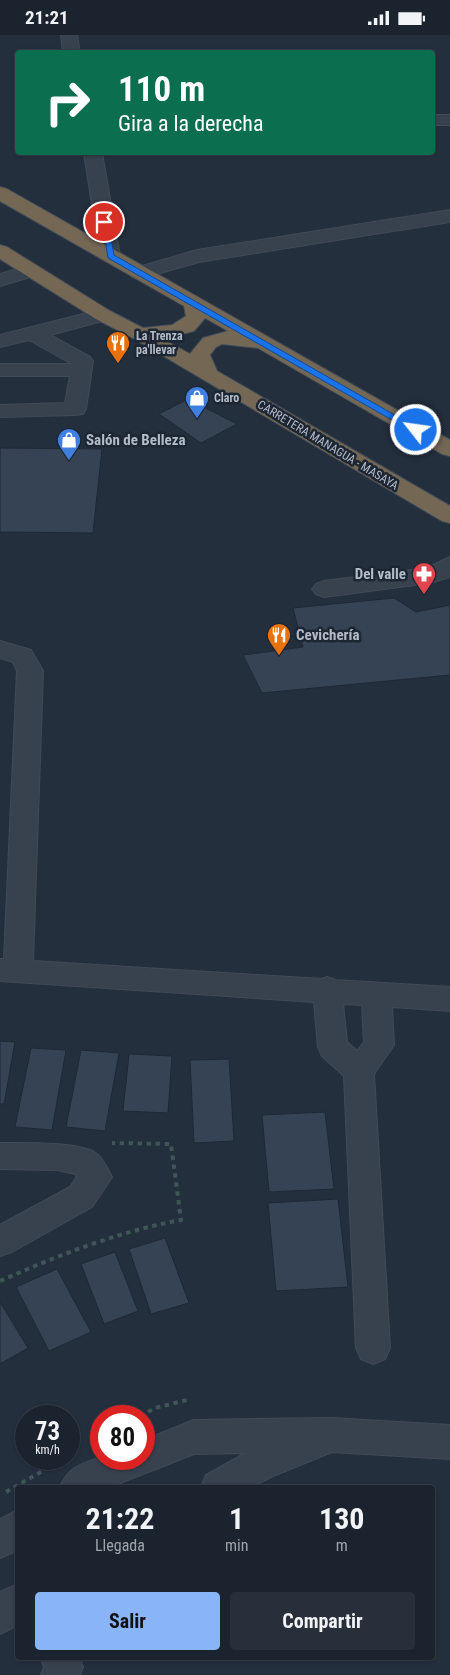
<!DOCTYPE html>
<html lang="es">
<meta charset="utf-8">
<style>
body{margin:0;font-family:"Roboto Condensed",sans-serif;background:#282f3a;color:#f1f3f6;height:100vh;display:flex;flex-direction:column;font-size:19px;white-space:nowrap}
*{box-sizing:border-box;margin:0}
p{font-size:16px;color:#a0a4aa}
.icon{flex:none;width:28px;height:28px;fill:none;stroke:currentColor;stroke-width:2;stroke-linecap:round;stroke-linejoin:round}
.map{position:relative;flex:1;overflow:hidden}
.panel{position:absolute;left:15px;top:1450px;width:420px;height:175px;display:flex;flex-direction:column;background:#1b232e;border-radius:5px;box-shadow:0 1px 4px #0004,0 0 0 1px #39404a}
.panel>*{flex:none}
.guide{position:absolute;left:15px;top:15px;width:420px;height:105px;border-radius:5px;box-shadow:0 1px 4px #0004,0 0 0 1px #39404a;background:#0b6e4f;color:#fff;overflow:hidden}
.speed{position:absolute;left:15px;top:1370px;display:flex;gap:10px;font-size:25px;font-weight:700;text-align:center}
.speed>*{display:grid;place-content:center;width:65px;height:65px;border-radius:50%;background:#1b232e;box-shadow:0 1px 4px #0004,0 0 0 1px #39404a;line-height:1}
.speed small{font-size:12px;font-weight:400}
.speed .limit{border:8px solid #d22;background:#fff;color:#111}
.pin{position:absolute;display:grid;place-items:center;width:42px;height:42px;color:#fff;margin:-21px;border:2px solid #fff;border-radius:50%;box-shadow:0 1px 5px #0007}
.me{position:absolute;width:55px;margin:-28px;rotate:300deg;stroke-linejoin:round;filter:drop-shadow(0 0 4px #0008)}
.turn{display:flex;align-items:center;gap:18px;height:105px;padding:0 20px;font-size:22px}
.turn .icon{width:65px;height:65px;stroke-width:2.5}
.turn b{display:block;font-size:35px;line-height:42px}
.eta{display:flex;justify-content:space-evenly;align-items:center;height:85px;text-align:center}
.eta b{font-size:30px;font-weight:700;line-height:35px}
.button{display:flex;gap:10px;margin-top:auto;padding:10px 20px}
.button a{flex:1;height:58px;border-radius:5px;background:#8ab4f8;color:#111;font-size:20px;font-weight:700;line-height:58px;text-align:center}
.button a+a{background:#282f3a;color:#f1f3f6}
.status{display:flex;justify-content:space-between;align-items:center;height:35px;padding:0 25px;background:#1b232e;direction:ltr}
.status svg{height:14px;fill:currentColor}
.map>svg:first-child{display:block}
.building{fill:#364354;stroke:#1f2835}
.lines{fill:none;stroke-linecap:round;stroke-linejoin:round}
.minor-casing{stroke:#414a57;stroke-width:2}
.highway-casing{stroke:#434c59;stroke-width:2}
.path{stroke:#3f5557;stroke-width:4;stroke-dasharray:4.5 4.5;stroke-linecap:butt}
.minor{fill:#38414e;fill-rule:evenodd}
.highway{fill:#746855;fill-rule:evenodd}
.route{fill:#1a73e8;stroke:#114b97}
.labels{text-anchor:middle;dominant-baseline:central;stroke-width:5;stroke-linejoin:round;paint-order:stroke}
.far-poi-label{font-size:12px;font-weight:bold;fill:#b4bcc9;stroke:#1d2633;text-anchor:start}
.far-street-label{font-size:12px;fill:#b4bcc9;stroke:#1d2633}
.poi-label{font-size:15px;font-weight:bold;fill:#b4bcc9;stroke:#1d2633;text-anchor:start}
</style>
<div class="status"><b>21:21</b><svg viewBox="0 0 49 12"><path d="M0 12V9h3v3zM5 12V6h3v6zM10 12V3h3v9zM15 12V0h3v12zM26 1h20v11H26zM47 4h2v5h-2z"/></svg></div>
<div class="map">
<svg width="450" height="1640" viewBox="0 0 450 1640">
<rect width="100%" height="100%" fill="#242f3e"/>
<!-- building -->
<path class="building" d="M188,364L237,389L201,408L159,379Z
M0,413L102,414L93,498L0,497Z
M394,563L416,577L450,570V640L262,658L243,620L303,612L293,573Z
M0,1006L15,1007L4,1069H0Z
M31,1013L66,1015L52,1095L15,1092Z
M81,1015L119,1018L105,1096L66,1092Z
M129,1019L172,1021L168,1078L123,1076Z
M229,1024L234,1106L194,1108L190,1025Z
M325,1077L334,1154L269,1157L262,1080Z
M338,1164L348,1252L276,1256L268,1168Z
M165,1203L189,1268L151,1279L129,1214Z
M115,1217L138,1276L104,1289L81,1229Z
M57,1234L91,1297L49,1316L16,1252Z
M0,1267L28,1313L0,1329Z"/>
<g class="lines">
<!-- minor casing -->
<g class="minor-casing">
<path id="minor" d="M61,0H77L80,18H63Z
M432,80H450V90H432Z
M84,118H102L120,221L117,225L110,227L103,225L100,221Z
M450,175V187L199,227L139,244L132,242L129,238L132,234L197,215Z
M30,230L37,232L40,236L37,240L0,251V239Z
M103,274L110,276L113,280L110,284L50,300L90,322L93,326L86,374L83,379L75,380L0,382V370L65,368L70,341H0V329H72L29,305L0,312V300Z
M450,522V542L430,548L324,562L316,559L312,554L316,549L324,546L427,533Z
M0,606L31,615L43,636L33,926L322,944L327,942L335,945L450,952V976L392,972L394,1010L374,1039L390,1313L385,1324L373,1329L361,1324L356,1313L344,1041L322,1021L318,1012L314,967L0,946V924H4L17,636L13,627L0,623ZM343,969L362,970L364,1007L357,1016L347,1007Z
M0,1108C22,1108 80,1106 97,1119C104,1125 108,1134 112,1142L92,1172L12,1217L0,1221V1190L70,1152L77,1142L75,1139L57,1135L0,1134Z
M331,1383L450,1390V1424L332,1417L273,1441L252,1452H201L206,1440L246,1418L194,1419L110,1452H60C69,1431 82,1429 101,1422V1424H144V1405L194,1385Z
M18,1475V1515L0,1523V1484Z
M18,1549V1590L0,1599V1557Z
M40,1622H79L83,1632L80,1640H41L44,1632Z"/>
</g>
<!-- highway casing -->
<g class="highway-casing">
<path id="highway" d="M0,152L7,154L450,405V421L442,419L258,313L222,309L216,312L210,320L217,336L450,471V488L442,486L133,303L96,284L0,224V210L7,212L110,276L143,293L172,290L186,281L184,271L0,166ZM205,283L228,296L203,303L190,319L163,304L194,296Z"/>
</g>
<!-- path -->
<path class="path" d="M0,1246C59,1220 117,1197 181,1185L171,1109L112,1108
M140,1381L155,1373L191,1364
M6,1457L46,1434"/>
<!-- minor -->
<use href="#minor" class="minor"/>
<!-- highway -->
<use href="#highway" class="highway"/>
</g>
<!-- route -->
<path class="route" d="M102,185L108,187L114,220L421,395L419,397H413L108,223Z"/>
<!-- icons -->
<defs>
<g id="restaurant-pin" transform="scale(1.25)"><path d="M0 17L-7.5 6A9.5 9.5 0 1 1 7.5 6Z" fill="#e8710a" stroke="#1d2633"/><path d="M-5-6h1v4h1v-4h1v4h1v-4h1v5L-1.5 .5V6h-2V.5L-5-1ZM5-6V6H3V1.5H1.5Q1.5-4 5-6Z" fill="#fff"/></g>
<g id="shop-pin" transform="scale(1.25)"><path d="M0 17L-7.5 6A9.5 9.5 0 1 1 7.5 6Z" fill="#3f7fe0" stroke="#1d2633"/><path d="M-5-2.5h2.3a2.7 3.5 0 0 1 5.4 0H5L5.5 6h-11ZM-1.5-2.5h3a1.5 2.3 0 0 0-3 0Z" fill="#fff"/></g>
<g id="pharmacy-pin" transform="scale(1.25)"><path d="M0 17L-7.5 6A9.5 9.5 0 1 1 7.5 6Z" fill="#e0444e" stroke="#1d2633"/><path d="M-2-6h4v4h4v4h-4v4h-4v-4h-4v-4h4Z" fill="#fff"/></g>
</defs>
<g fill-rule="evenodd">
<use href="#restaurant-pin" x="118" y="308"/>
<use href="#shop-pin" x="197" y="363"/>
<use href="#shop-pin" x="69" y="405"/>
<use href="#pharmacy-pin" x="424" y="539"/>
<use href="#restaurant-pin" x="279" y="600"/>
</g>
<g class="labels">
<!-- far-poi labels -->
<g class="far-poi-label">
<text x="136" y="301">La Trenza<tspan x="136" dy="14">pa'llevar</tspan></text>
<text x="214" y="363">Claro</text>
</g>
<!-- far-street labels -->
<g class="far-street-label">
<text transform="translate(328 410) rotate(31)">CARRETERA MANAGUA - MASAYA</text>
</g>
<!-- poi labels -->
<g class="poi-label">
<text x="86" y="405">Salón de Belleza</text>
<text x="406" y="539" text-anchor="end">Del valle</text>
<text x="296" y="600">Cevichería</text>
</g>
</g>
</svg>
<div class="speed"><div>73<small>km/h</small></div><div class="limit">80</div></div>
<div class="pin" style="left:104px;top:187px;background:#d93025"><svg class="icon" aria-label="arrive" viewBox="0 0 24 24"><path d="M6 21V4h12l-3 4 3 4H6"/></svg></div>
<svg class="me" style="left:416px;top:395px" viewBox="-20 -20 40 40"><circle r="17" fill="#1a73e8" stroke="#fff" stroke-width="3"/><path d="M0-11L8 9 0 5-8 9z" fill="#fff"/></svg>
<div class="guide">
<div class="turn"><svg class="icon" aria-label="right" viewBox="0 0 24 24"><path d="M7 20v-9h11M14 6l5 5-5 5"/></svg><div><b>110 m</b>Gira a la derecha</div></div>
</div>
<section class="panel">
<div class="eta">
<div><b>21:22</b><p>Llegada</p></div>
<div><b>1</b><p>min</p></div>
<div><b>130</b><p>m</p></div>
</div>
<div class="button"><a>Salir</a><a>Compartir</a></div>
</section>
</div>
